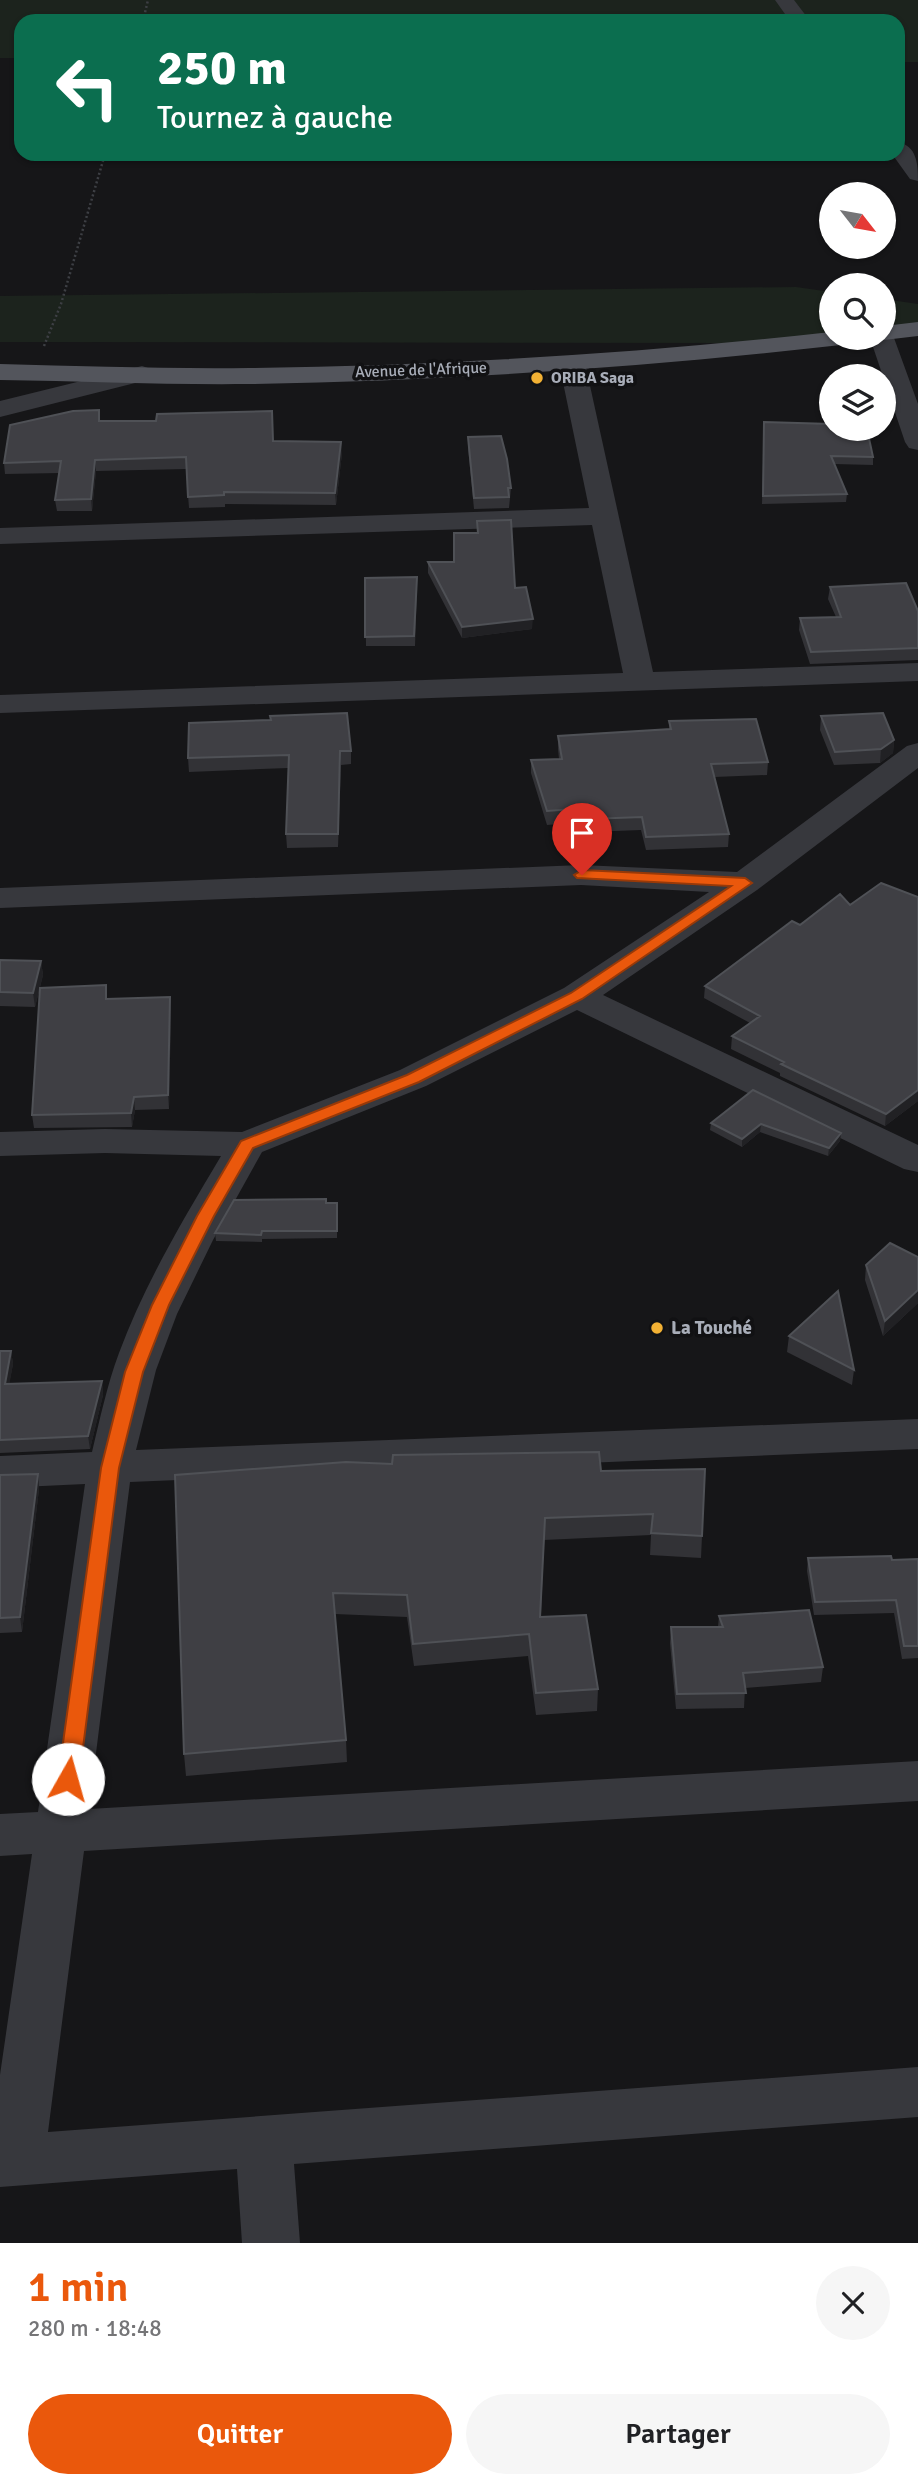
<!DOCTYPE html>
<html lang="fr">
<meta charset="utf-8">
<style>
body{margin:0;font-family:Signika,sans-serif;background:#f6f6f6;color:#202124;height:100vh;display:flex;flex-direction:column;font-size:26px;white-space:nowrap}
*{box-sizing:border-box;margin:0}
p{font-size:23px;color:#757577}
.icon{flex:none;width:38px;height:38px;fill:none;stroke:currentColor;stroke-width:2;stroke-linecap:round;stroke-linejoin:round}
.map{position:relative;height:2243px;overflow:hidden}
.sheet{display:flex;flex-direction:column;background:#fff;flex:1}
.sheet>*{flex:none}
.hud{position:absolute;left:14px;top:14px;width:891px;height:147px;border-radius:21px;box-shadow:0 2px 5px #0004;background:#0b6e4f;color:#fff;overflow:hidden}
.needle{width:46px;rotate:121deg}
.fabs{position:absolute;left:819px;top:182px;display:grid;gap:14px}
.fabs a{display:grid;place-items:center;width:77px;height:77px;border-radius:50%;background:#fff;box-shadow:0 2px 5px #0004;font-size:35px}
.pin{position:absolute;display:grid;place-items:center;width:60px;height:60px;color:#fff;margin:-72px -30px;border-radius:50% 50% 50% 0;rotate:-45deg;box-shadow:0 0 7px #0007}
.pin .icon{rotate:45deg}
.me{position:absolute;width:77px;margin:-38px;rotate:7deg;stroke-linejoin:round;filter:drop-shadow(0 0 5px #0008)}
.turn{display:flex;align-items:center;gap:24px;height:147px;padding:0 28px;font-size:32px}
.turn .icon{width:91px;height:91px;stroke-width:2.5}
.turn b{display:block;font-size:49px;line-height:60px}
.round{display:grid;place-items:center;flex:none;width:74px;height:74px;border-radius:37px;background:#f6f6f6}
.head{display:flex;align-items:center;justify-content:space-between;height:119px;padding:0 28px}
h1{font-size:42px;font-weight:600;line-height:52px;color:#ea580c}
.primary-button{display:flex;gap:14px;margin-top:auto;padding:14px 28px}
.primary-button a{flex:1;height:80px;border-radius:42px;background:#ea580c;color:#fff;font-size:28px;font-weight:600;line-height:80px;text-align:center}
.primary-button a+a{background:#f6f6f6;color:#202124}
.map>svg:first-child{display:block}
.green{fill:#1c231d}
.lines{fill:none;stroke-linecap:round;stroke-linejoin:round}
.path{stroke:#3d3f44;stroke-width:2.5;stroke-dasharray:2 2.5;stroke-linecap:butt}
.minor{fill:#37383d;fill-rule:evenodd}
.major{fill:#53555c;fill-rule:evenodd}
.wall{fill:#323236}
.shaded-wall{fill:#212124}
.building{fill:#3f3f44;stroke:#4f5156;stroke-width:2}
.route{fill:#ea580c;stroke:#983908;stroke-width:2}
.poi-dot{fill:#f2b134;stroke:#111113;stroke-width:2.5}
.labels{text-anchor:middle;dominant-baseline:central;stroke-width:7;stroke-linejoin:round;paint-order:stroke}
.far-street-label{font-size:16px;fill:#a8adb8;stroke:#111113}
.far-poi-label{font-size:16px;font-weight:bold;fill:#a8adb8;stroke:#111113;text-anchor:start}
.poi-label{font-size:19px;font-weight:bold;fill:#a8adb8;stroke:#111113;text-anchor:start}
</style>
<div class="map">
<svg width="918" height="2243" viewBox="0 0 918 2243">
<rect width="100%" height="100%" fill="#161618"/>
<!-- green -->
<path class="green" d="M0,0H918V62H898V21H21V58H0Z
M796,287L831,292V335L739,343L0,342V296Z
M884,299L918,304V328L884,331Z"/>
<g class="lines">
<!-- path -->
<path class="path" d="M143,21L148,0
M44,346L61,304L105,154"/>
<!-- minor -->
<path class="minor" d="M775,0H794L810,21H790Z
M898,142C917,146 918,164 918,181L910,179L892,154H898Z
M884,331L891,333L894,338L918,404V450L909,448L905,442L870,338H884Z
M572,355L581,358L585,363L653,672L918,663V681L0,713V695L623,673L592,525L0,544V528L589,508L559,363L563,358Z
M142,366L151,369L155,374L151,379L0,417V401Z
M918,743V768L757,890L603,995L918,1145V1172L904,1169L577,1010L426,1086L262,1152L213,1240L177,1314L156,1370L136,1450L918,1419V1449L130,1482L89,1809L918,1761V1801L84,1851L48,2132L918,2067V2117L294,2164L300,2243H242L237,2169L0,2187V2075L32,1854L0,1856V1814L38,1812L85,1484L0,1488V1456L92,1452C100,1419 107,1385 119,1353C145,1283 183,1220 221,1156L105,1153L0,1156V1132L105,1129L242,1132L400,1070L564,988L709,892L581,885L0,908V888L581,865L737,872L907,746Z"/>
<!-- major -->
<path class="major" d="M918,322V336L884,340L875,338H884V326Z
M831,332V338H853L850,343L841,345C644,367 447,381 249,384C166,385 83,381 0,380V364C83,366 166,369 249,368C444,366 638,353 831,332Z"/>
</g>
<!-- wall -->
<path class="wall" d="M100,421L273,441L342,453L336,505L225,504V507L189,508L186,469L96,471L92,511H57L55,500L60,473L5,474L4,463Z
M764,422L873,457V465L834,464L847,494L846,502L762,504Z
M468,437L511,488L509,508L474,509L468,448Z
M477,521L515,588L532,629L462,638L428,573V562H454L477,533Z
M365,578L417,587L415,646H366Z
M830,587L918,611V660L810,664L799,630L800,618L836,617L828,599Z
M821,716L894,740L893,753L880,763L834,765L820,730Z
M669,721L768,762L767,775L714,777L729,834L728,847L646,850L641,830L588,832L586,822L547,825L531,773V760L559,759L558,749V736L669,730Z
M351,751V764L341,765L338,847L287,848L286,834L288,768L189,772L188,758Z
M918,897V1101L885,1126L780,1076V1073L731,1049L732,1036L750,1023L704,998L705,986L800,925L850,905Z
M0,960L41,961L43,975L35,1007L0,1006Z
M107,999L171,1010L169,1109L135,1110L132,1127L34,1128L32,1115Z
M753,1090L841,1133L840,1141L828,1156L760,1132L742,1147L710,1130L711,1123Z
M326,1203H337V1238L262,1239V1242L216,1241L215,1233Z
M918,1257V1303L883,1336L865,1280L866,1265Z
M789,1336L854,1370L852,1385L787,1352Z
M0,1351H11L13,1364L9,1384L102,1381L103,1395L90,1449L0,1453Z
M601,1471L702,1536L701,1558L650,1555L651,1535L544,1540L541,1617L598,1689L597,1711L536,1715L528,1656L414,1666L407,1617L335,1614L346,1740L347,1762L186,1776L184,1754L175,1475Z
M38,1474L39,1489L22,1632L0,1633V1475Z
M808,1558L892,1560L918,1559V1658L902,1659L894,1613L814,1615L807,1571Z
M719,1616L823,1667L821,1682L745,1688L744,1708L676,1709L670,1643L671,1627H718Z"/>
<!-- shaded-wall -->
<path class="shaded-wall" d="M341,442L342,453L336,505L335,493Z
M95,460L96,471L92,511L91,499Z
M533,619L532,629L462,638V627Z
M894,740L893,753L880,763L881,749Z
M340,751L341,765L338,847V834Z
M41,961L43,975L35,1007L33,993Z
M170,997L171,1010L169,1109L168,1095Z
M918,1090V1101L885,1126L886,1114Z
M134,1097L135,1110L132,1127L131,1113Z
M761,1124L760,1132L742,1147V1139Z
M841,1133L840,1141L828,1156L829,1148Z
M918,1290V1303L883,1336L885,1321Z
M11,1351L13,1364L7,1398L5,1384Z
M102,1381L103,1395L90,1449L88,1436Z
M38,1474L39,1489L22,1632L20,1617Z"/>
<!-- building -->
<path class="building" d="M99,410V421H156L157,414L272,411L273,441L341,442L335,493L224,492V495L188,497L186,457L95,460L91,499L55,500L61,461L4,463L10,425L73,411Z
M764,422L831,424V429H867L873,457L831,456L847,494L763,496Z
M501,436L507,459L511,488H508L509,497L474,498L468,437Z
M511,520L515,588L526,587L533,619L462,627L428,562H454V533H478L477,521Z
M417,577L414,636L365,637V578Z
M906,583L918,611V648L811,652L800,618L841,617L830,587Z
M347,713L351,751H340L338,834H286L289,755L188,758L189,723L271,720L270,716Z
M883,713L894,740L881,749L835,752L821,716Z
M756,719L768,762L711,764L729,834L646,837L642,817L589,819L587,808L547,811L531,760L562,759L558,736L671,729L669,721Z
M881,883L918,897V1090L886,1114L781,1064L784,1062L732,1036L760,1016L705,986L792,921L800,925L840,894L850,905Z
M0,960L41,961L33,993L0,992Z
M106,985V999L170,997L168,1095L134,1097L131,1113L32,1115L40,988Z
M753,1090L841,1133L829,1148L761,1124L742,1139L711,1123Z
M326,1199V1203H337V1231H262L261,1235L215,1233L234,1200Z
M890,1243L918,1257V1290L885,1321L866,1265Z
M838,1291L854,1370L789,1336Z
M0,1351H11L5,1384L102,1381L88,1436L0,1440Z
M599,1452L601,1471L705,1469L702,1536L651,1533L653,1514L545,1518L540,1617L586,1615L598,1689L536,1693L529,1634L413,1644L407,1595L333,1593L346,1740L184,1754L175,1475L346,1462L392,1464L393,1455Z
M38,1474L20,1617L0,1618V1475Z
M891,1556L892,1560L918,1559V1646H904L896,1600L815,1602L808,1558Z
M809,1610L823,1667L743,1673L746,1693L677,1694L671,1627H723L719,1616Z"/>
<!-- route -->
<path class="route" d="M582,870L745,878L752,883L582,999L419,1082L253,1148L214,1216L169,1305L143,1372L119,1468L79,1779L76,1785L68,1787L61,1785L58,1779L101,1468L125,1372L152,1305L197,1216L241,1141L407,1075L571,993L731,886L577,878L574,875Z"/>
<!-- markers -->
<g class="poi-dot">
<circle cx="537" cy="378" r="7"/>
<circle cx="657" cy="1328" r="7"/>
</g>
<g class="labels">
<!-- far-street labels -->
<g class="far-street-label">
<text transform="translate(421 370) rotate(-2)">Avenue de l'Afrique</text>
</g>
<!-- far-poi labels -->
<g class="far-poi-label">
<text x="551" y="378">ORIBA Saga</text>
</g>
<!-- poi labels -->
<g class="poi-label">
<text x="671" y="1328">La Touché</text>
</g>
</g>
</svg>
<div class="fabs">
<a><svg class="needle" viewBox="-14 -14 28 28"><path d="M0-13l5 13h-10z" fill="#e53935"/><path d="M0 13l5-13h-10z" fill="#757577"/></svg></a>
<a><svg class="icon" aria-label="search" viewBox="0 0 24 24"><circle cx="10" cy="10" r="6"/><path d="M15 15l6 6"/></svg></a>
<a><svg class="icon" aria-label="layers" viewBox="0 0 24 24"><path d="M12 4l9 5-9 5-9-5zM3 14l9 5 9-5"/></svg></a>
</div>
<div class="pin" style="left:582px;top:875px;background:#d93025"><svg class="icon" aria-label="arrive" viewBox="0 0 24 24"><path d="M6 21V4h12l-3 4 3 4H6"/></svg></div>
<svg class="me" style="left:68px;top:1779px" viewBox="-20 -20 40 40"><circle r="19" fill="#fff"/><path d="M0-13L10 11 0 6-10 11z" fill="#ea580c"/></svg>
<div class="hud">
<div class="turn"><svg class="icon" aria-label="left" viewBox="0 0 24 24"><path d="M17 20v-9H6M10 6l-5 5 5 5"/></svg><div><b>250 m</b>Tournez à gauche</div></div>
</div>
</div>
<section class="sheet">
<div class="head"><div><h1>1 min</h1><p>280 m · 18:48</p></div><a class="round"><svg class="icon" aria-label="close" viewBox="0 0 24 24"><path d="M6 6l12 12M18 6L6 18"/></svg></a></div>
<div class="primary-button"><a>Quitter</a><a>Partager</a></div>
</section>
